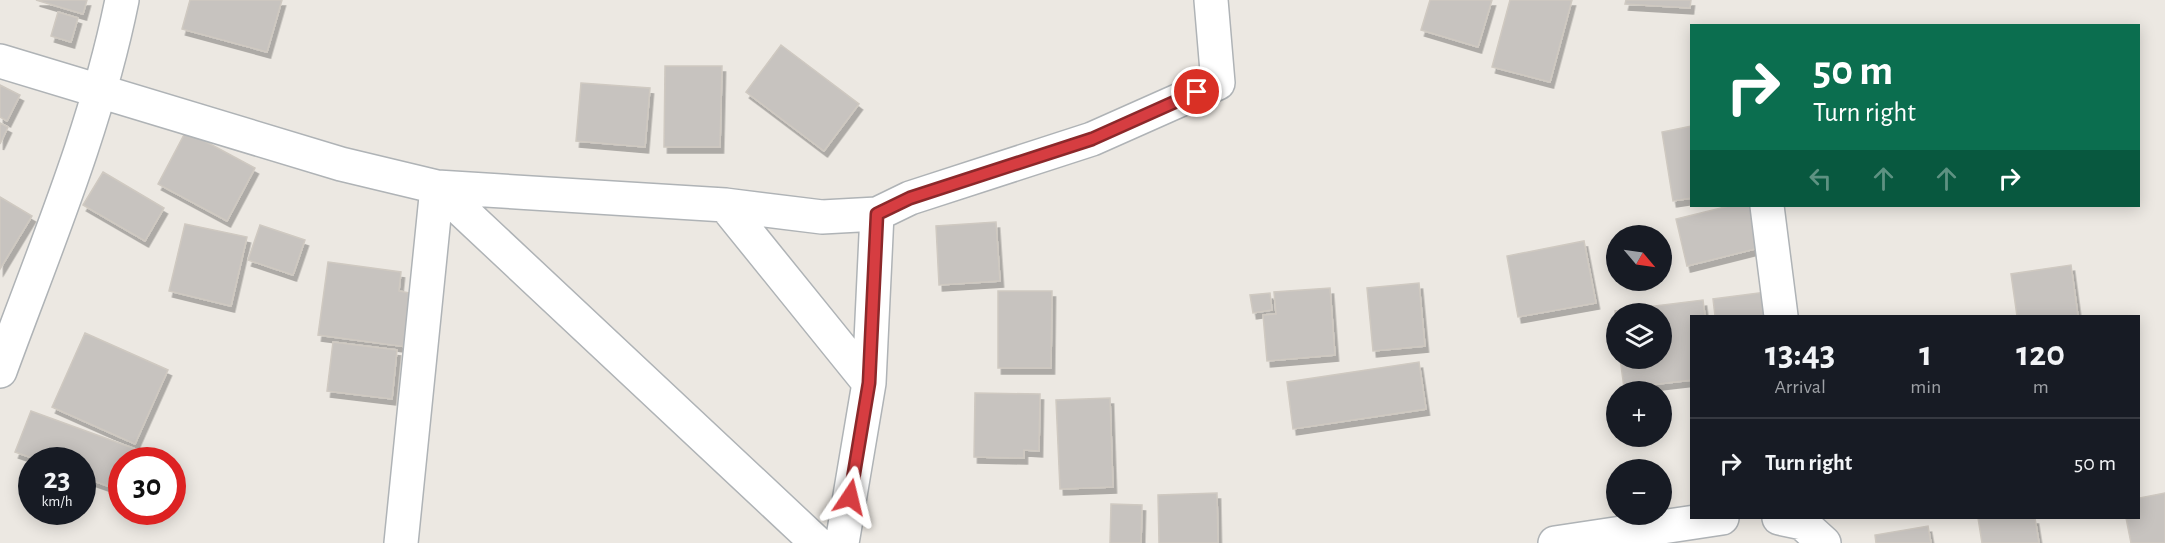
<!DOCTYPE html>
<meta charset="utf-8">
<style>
body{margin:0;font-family:"Alegreya Sans",sans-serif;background:#20242c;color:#f1f3f6;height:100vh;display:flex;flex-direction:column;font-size:22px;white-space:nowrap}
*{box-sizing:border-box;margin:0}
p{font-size:20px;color:#9ea1a6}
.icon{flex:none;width:33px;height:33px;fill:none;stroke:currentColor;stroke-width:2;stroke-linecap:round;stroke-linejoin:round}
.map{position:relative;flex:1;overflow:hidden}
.details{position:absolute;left:1690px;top:315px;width:450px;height:204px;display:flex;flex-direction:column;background:#171b24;border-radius:0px;box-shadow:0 3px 15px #0003}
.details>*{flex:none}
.top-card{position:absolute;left:1690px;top:24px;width:450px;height:183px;border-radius:0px;box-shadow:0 3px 15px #0003;background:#0b6e4f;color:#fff;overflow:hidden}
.needle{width:39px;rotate:119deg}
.buttons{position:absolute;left:1606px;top:225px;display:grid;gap:12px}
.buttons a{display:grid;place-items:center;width:66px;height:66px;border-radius:50%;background:#171b24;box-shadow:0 3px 15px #0003;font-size:30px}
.speed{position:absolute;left:18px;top:447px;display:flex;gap:12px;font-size:30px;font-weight:700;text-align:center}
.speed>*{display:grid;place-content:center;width:78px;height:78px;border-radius:50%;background:#171b24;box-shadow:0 3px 15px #0003;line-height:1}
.speed small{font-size:15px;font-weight:400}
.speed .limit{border:9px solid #d22;background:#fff;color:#111}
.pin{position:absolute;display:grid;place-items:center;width:51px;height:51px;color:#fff;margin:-26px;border:3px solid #fff;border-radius:50%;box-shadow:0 2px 6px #0007}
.me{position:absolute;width:66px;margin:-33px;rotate:10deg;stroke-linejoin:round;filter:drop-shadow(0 0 4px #0008)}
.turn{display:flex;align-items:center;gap:21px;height:126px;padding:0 24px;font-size:27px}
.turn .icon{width:78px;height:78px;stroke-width:2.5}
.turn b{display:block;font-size:42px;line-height:51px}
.lanes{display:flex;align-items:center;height:57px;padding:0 24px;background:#0003;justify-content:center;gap:30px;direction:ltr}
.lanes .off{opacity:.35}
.eta{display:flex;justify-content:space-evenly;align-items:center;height:102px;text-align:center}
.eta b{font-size:36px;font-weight:700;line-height:42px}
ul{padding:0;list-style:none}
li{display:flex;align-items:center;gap:18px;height:90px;padding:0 24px;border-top:2px solid #363941}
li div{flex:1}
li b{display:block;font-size:22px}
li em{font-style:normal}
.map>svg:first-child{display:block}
.building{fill:#c7c3bf;stroke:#cfc9c1;stroke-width:1.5;filter:url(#shadow)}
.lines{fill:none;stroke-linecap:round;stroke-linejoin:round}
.minor-casing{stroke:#afb3b6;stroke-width:36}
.minor{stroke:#fff;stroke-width:33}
.route-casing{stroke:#8b282a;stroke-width:15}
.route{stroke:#d63d41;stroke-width:10}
</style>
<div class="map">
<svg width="2165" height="543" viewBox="0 0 2165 543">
<defs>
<filter id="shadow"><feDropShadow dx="3.5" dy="6" stdDeviation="0" flood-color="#0004"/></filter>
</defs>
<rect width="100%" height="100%" fill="#ece8e2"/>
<!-- building -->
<path class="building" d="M36,0H87L83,14Z
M190,0H282L267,52L182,29Z
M1430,0H1492L1478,47L1421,30Z
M1510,0H1572L1550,82L1492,67Z
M1626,0H1691L1690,8L1625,4Z
M58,12L78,18L71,42L51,36Z
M781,45L859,104L824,151L746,92Z
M665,66H722L720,147H664Z
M581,83L650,88L645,147L576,141Z
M0,85L20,95L7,121L0,117Z
M0,123L8,127L0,144Z
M1692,126V198L1673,201L1662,132Z
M186,131L255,168L227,221L158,184Z
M103,172L164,208L145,241L83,205Z
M0,197L32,216L0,269Z
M1729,206H1753L1763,247L1687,266L1676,219Z
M996,222L1000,281L939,285L936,226Z
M185,224L247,237L231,306L169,291Z
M260,225L305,240L293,275L248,260Z
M1584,241L1596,303L1518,317L1507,256Z
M328,262L401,272L399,291L415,294L407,347L318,335Z
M2071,265L2078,316H2017L2011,274Z
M1419,283L1425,346L1373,351L1367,288Z
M1330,288L1335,355L1267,361L1263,315L1276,314L1274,292Z
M998,291H1052L1051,368H998Z
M1766,292L1769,316H1715L1713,299Z
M1270,293L1272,310L1253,313L1250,295Z
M1703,300L1705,316H1692V380L1624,388L1620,358H1662V314H1617V329L1615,311Z
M85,333L168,370L135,444L52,407Z
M333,342L397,350L392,399L327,391Z
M1419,362L1426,409L1293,429L1287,382Z
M975,393L1040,394L1039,451L1024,450V458L974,457Z
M1110,398L1113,487L1060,489L1056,400Z
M31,411L141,451L137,460H122V491L82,477V460H38L15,452Z
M1217,493L1218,543H1159L1158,495Z
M2165,493V543H2131L2126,518H2139V498Z
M1111,504L1142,505L1141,543H1110Z
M1978,518H2035L2039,543H1982Z
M1928,526L1931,543H1876L1875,535Z"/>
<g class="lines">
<!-- minor casing -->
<g class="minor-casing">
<path id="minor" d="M0,61L341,164L437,187L725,205L822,217L877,214L910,198L1092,139L1218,83L1211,0
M437,187L817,543
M725,205L869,383L842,543
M1767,206L1781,316
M0,371C45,248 96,129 122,0
M869,383L877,214
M1779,518L1802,523L1824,543
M401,543L437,187
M1555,543L1722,518"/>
</g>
<!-- minor -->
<use href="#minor" class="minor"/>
</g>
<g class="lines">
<!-- route casing -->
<g class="route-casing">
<path id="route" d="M850,497L869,383L877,214L910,198L1092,139L1197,92"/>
</g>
<!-- route -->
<use href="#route" class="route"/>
</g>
</svg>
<div class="buttons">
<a><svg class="needle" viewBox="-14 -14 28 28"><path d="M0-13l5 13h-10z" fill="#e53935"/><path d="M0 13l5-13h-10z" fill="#9ea1a6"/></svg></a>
<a><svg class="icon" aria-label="layers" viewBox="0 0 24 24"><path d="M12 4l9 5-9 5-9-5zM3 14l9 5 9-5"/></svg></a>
<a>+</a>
<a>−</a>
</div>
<div class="speed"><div>23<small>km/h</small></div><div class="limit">30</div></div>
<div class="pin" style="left:1197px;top:92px;background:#d93025"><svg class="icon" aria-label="arrive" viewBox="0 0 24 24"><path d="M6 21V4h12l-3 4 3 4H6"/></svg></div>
<svg class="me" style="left:850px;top:497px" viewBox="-20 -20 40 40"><path d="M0-17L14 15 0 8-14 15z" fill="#d63d41" stroke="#fff" stroke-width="4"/></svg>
<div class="top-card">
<div class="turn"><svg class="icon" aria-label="right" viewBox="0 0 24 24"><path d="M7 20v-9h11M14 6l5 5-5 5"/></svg><div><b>50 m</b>Turn right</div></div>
<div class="lanes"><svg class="icon off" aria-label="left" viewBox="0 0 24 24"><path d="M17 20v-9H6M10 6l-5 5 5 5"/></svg><svg class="icon off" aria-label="ahead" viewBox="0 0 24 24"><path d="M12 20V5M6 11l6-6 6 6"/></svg><svg class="icon off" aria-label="ahead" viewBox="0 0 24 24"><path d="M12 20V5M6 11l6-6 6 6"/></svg><svg class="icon" aria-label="right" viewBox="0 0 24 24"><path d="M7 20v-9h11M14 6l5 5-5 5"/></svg></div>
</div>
<section class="details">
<div class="eta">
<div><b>13:43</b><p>Arrival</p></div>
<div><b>1</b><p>min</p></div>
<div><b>120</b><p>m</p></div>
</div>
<ul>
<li><svg class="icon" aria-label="right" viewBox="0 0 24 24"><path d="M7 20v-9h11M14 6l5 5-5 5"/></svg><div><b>Turn right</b></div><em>50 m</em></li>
</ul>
</section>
</div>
